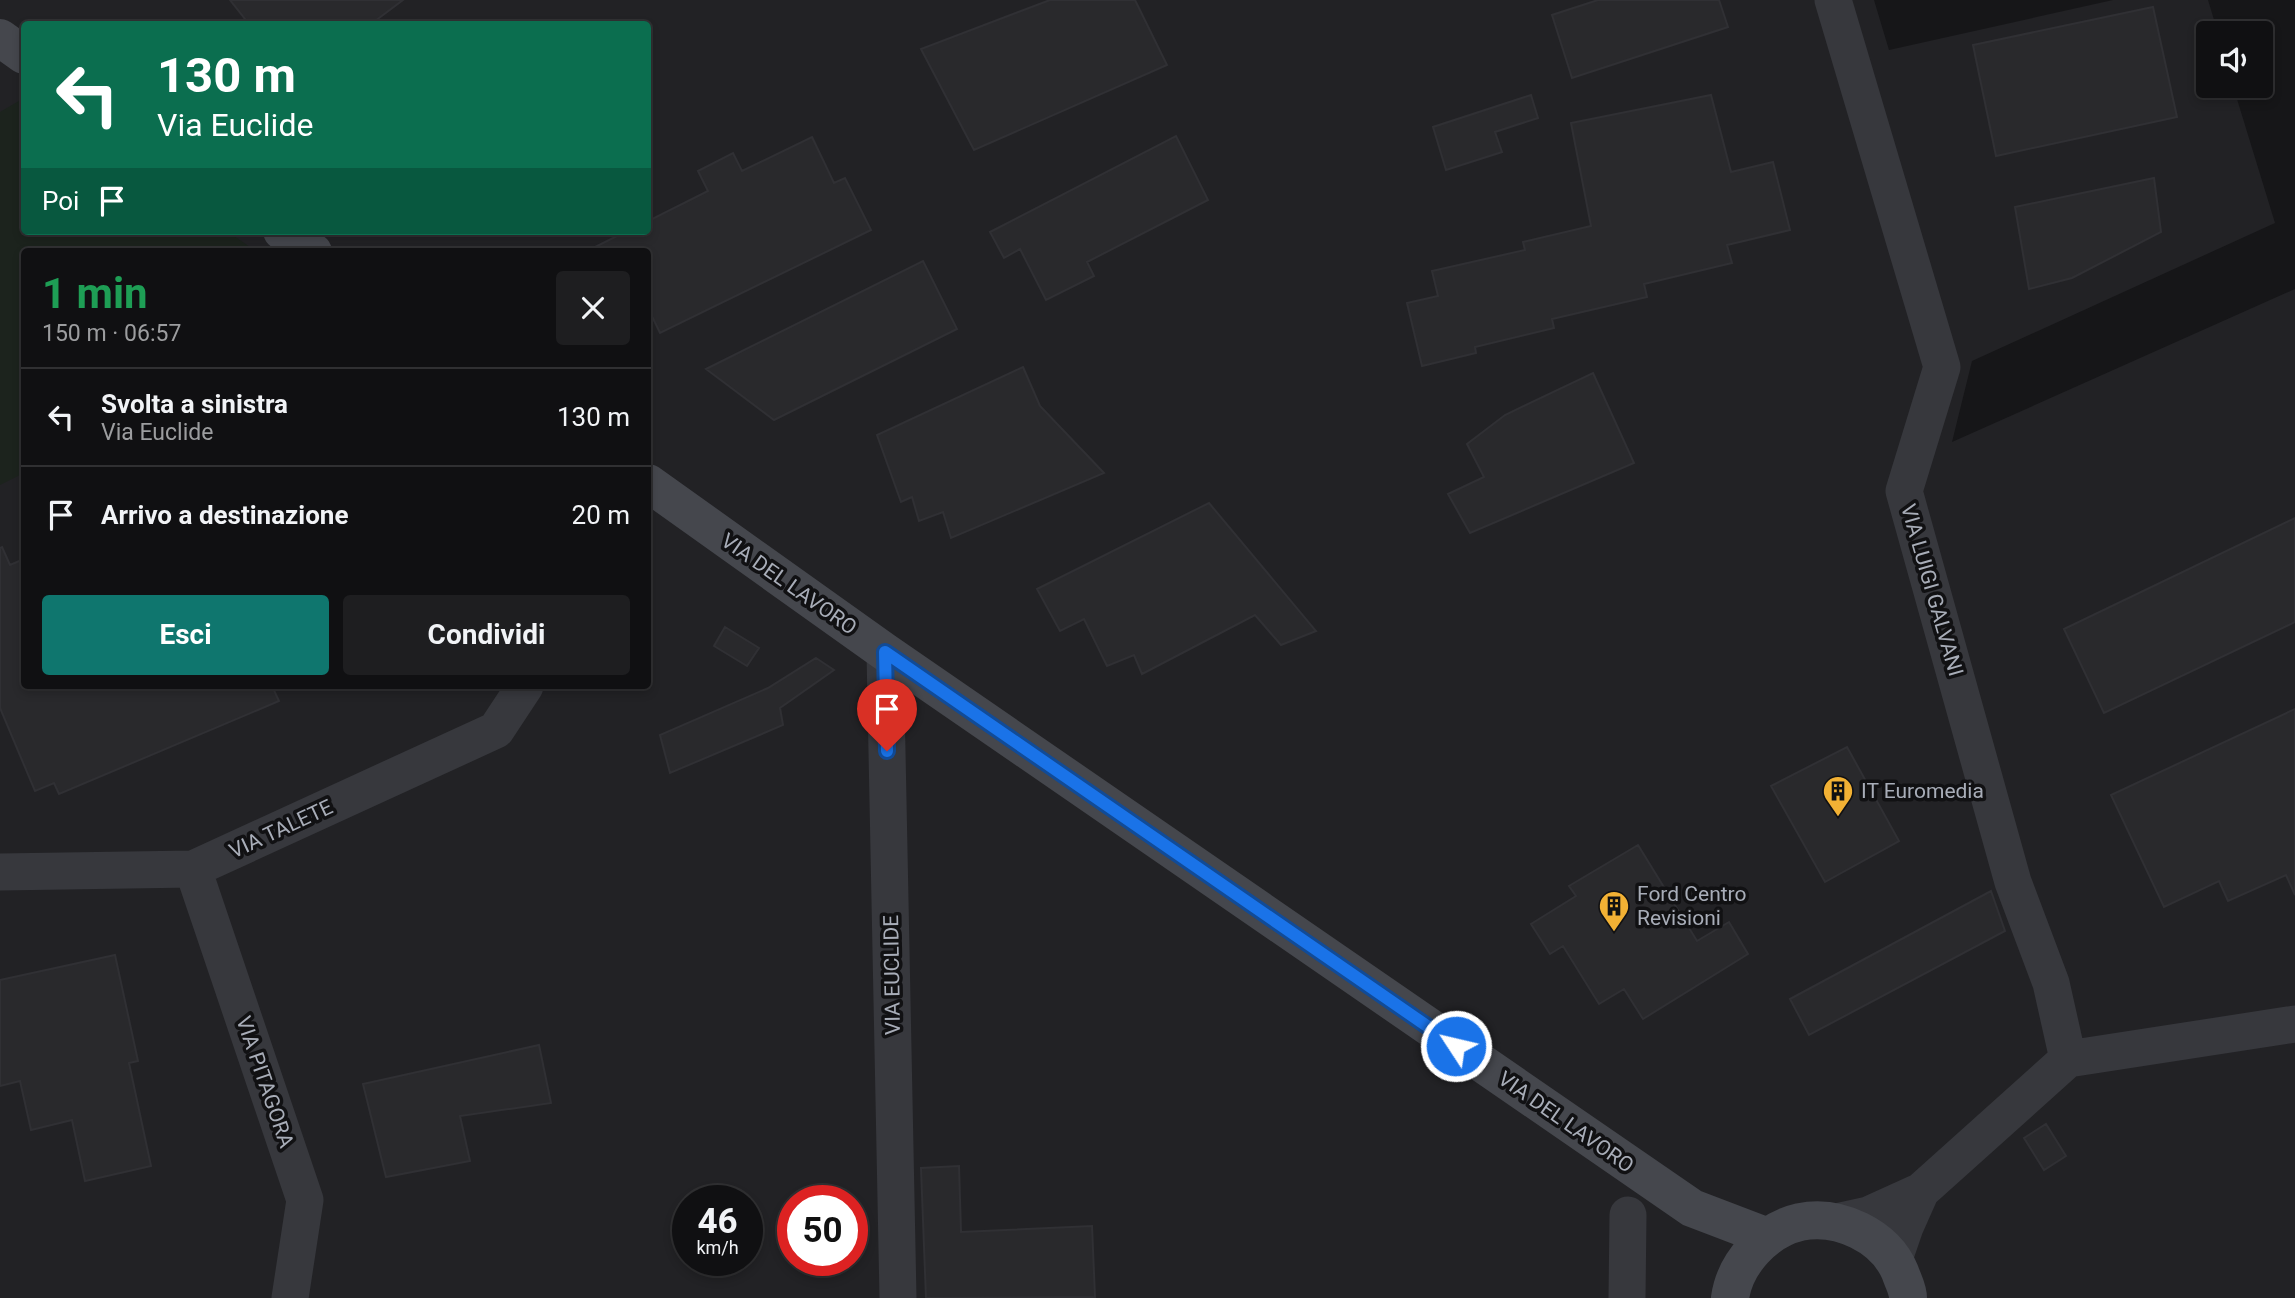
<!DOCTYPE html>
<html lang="it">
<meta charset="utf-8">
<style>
body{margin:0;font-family:Roboto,sans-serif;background:#1e1e20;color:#f1f3f6;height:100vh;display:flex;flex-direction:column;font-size:26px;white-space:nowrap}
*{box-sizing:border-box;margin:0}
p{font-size:23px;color:#9c9d9f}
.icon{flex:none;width:38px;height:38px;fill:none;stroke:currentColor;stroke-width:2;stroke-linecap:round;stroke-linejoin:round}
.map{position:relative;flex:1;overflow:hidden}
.drawer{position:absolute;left:21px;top:248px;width:630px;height:441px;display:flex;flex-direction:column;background:#101012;border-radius:7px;box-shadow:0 4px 10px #0003,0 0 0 2px #303032}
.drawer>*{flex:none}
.hud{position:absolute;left:21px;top:21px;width:630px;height:214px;border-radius:7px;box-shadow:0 4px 10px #0003,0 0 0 2px #303032;background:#0b6e4f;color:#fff;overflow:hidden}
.fabs{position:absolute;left:2196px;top:21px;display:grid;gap:14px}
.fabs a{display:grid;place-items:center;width:77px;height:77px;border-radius:7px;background:#101012;box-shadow:0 4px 10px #0003,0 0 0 2px #303032;font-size:35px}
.speed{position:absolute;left:672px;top:1185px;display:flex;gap:14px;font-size:35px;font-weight:700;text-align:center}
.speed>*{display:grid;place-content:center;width:91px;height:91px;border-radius:50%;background:#101012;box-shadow:0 4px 10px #0003,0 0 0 2px #303032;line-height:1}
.speed small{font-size:18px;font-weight:400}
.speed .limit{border:10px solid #d22;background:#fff;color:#111}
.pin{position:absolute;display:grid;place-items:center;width:60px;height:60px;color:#fff;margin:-72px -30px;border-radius:50% 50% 50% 0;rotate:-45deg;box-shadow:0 0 7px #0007}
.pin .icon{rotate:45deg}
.me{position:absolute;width:77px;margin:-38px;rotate:305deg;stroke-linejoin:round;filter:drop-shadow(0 0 5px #0008)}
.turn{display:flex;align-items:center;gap:24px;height:147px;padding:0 21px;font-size:32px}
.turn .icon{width:91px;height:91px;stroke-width:2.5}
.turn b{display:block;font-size:49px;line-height:60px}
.then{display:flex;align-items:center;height:66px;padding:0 21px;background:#0003;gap:14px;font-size:26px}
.round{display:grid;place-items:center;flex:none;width:74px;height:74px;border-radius:7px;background:#1e1e20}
.overview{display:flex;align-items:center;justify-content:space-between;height:119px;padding:0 21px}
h1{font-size:42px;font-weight:700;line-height:52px;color:#1e9e55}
.button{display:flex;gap:14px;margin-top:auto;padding:14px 21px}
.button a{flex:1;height:80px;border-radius:7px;background:#0f766e;color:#fff;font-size:28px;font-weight:700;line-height:80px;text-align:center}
.button a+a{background:#1e1e20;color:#f1f3f6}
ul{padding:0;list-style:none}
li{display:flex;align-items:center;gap:21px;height:98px;padding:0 21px;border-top:2px solid #303032}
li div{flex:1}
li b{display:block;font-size:26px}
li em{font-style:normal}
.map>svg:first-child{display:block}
.built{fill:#222225;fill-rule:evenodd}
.green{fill:#1c231d}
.building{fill:#29292c;stroke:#303034;stroke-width:2}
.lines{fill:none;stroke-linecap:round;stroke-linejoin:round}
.street{stroke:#37383d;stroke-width:37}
.secondary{stroke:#45474d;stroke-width:38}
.route-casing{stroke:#114b97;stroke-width:18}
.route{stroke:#1a73e8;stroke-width:12}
.labels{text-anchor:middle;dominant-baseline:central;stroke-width:7;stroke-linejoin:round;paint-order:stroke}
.street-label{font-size:21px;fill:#a8adb8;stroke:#111113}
.poi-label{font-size:21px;fill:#a8adb8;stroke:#111113;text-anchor:start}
</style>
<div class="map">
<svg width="2295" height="1298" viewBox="0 0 2295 1298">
<rect width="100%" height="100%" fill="#161618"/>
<!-- built -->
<path class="built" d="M0,0H1874L1889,50L2113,0H2208L2218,33H2208V86H2233L2275,223L1972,361L1952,442L2295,289V1298H0ZM24,24H648V231H24ZM24,252H648V686H24ZM688,1200H747V1260H688ZM793,1200H852V1260H793Z"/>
<!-- green -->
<path class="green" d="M24,98V231H227L257,252H24V473L0,485V112Z"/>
<!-- building -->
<path class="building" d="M230,0H403L371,24H249Z
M1050,0H1135L1167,65L974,150L921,49Z
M1598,0H1719L1728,27L1572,78L1552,15Z
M2153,7L2177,117L1996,156L1973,45Z
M1531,95L1538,118L1495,132L1502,152L1446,170L1433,127Z
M1711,95L1731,172L1773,162L1790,230L1727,245L1732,263L1644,284L1647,297L1552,319L1554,328L1475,347L1476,353L1422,366L1407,303L1438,296L1432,271L1525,250L1523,242L1591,226L1571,123Z
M1176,136L1208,200L1087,262L1094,276L1046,300L1020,249L1004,258L990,232Z
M812,137L834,183L845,178L871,230L660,333L648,308V252H597L595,247L627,231H648V221L708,191L698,171L733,153L742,171Z
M2154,178L2161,232L2072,278L2029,289L2015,207Z
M923,261L957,329L774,420L706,369Z
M1023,367L1040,406L1104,473L951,538L943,512L919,521L912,497L901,502L877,435Z
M1593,373L1634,463L1470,533L1448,494L1484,477L1467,444L1505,415Z
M1209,503L1316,631L1281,645L1255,615L1142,674L1134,655L1107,666L1084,619L1060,631L1037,589Z
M2295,518V622L2104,713L2064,629Z
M2,547L10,565L24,559V686H272L279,701L59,794L54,783L35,791L0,708V548Z
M725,627L759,648L747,666L714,646Z
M816,658L834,670L780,708L783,725L670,773L660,735L768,688Z
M2295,709V895L2286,875L2228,901L2219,881L2164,907L2111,795Z
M1847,747L1899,841L1825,882L1771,786Z
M1638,845L1697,941L1729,922L1748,954L1643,1019L1624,989L1599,1004L1563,946L1550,954L1531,924L1576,896L1569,886Z
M1991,891L2005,931L1809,1035L1790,999Z
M115,955L138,1061L129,1063L151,1166L85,1181L72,1120L31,1130L20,1081L0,1086V980Z
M539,1045L551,1103L460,1116L470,1161L386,1177L363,1084Z
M2046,1124L2066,1156L2044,1170L2024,1138Z
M959,1166L961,1232L1092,1226L1095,1297L926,1298L921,1168Z"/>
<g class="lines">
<!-- street -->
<path class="street" d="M1833,0L1942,367L1904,491L2013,882L2051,983L2068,1059
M885,652L898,1298
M193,869L305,1200L290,1298
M0,872L193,869L496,730L525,686
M1836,1222L1868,1215L1921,1191L2068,1059L2295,1024
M1894,1259L1905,1227L1921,1191
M1627,1298L1628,1215"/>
<!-- secondary -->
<path class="secondary" d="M0,38L24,55
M282,231L313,252
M648,483L885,652L1692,1208L1768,1237
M1730,1298C1735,1263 1765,1230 1800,1222C1839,1214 1885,1236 1900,1272C1903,1281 1908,1289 1908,1298"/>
</g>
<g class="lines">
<!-- route casing -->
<g class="route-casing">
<path id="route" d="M887,751L885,652L1456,1046"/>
</g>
<!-- route -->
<use href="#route" class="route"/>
</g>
<!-- icons -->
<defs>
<g id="building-pin" transform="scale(1.575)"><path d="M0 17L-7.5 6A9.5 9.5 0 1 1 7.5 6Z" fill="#f2b134" stroke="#111113"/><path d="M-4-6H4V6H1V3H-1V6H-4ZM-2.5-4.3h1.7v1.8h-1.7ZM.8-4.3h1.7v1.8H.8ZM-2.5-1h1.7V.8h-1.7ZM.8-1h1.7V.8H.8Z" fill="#111"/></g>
</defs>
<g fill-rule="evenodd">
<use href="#building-pin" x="1838" y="791"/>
<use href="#building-pin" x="1614" y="906"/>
</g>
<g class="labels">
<!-- street labels -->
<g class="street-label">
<text transform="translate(789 584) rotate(35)">VIA DEL LAVORO</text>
<text transform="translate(1932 590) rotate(74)">VIA LUIGI GALVANI</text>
<text transform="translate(281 829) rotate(-25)">VIA TALETE</text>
<text transform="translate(892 975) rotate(-91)">VIA EUCLIDE</text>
<text transform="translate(265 1082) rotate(71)">VIA PITAGORA</text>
<text transform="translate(1566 1122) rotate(35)">VIA DEL LAVORO</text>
</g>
<!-- poi labels -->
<g class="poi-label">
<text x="1861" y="791">IT Euromedia</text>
<text x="1637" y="894">Ford Centro<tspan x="1637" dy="24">Revisioni</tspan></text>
</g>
</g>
</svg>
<div class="fabs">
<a><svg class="icon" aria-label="sound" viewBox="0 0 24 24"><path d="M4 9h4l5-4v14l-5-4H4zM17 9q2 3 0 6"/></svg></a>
</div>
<div class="speed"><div>46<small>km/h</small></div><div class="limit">50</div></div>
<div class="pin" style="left:887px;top:751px;background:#d93025"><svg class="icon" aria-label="arrive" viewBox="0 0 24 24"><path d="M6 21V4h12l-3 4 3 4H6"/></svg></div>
<svg class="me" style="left:1456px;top:1046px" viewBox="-20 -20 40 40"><circle r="17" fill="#1a73e8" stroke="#fff" stroke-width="3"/><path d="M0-11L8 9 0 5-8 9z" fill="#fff"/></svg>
<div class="hud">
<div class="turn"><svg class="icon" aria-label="left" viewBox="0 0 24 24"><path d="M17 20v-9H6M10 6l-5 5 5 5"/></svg><div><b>130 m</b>Via Euclide</div></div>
<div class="then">Poi<svg class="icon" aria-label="arrive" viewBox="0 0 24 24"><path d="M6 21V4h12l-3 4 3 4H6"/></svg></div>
</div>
<section class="drawer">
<div class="overview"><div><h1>1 min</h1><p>150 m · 06:57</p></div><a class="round"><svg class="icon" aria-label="close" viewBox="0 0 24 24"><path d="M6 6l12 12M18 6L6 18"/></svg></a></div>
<ul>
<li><svg class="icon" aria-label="left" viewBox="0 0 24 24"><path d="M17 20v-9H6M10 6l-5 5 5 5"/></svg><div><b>Svolta a sinistra</b><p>Via Euclide</p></div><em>130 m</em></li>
<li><svg class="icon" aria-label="arrive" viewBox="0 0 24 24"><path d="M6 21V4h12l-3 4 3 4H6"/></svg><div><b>Arrivo a destinazione</b></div><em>20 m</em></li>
</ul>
<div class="button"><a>Esci</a><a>Condividi</a></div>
</section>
</div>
